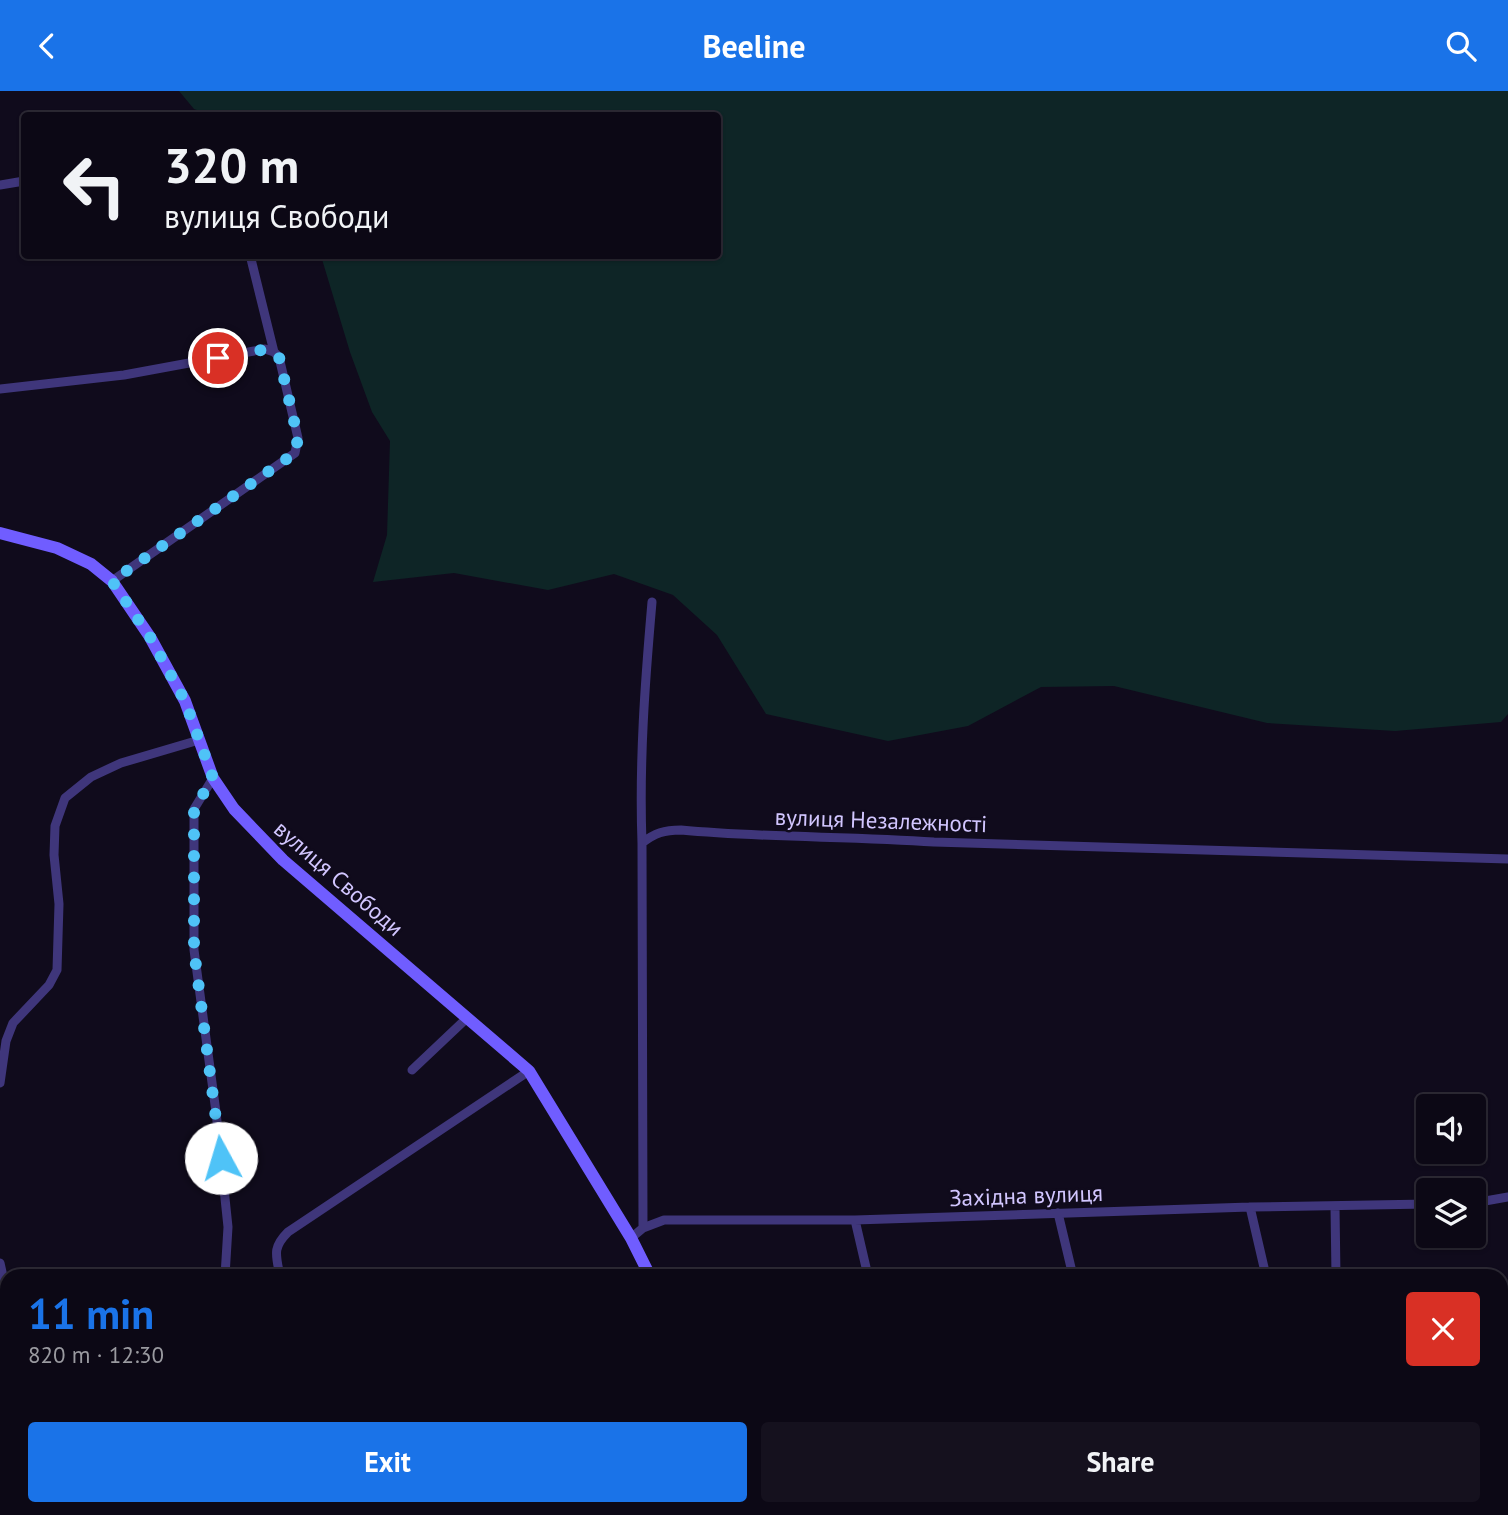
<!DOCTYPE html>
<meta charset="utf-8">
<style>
body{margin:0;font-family:"PT Sans",sans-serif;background:#15111e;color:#f1f3f6;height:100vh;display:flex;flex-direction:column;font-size:26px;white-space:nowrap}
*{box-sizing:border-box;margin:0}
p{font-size:23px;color:#9a9aa0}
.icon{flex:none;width:38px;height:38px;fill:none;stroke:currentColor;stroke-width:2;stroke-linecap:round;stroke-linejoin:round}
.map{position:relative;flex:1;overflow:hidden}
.panel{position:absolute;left:0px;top:1178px;width:1508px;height:247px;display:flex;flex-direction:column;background:#0c0815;border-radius:21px 21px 0 0;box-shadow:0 2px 5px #0004,0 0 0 2px #2c2934}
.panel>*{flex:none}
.banner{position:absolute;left:21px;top:21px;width:700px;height:147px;border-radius:7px;box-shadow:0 2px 5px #0004,0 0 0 2px #2c2934;background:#0c0815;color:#f1f3f6;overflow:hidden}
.tools{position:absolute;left:1416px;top:1003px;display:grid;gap:14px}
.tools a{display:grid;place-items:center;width:70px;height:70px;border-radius:7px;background:#0c0815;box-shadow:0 2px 5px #0004,0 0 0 2px #2c2934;font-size:35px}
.pin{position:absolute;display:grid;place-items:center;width:60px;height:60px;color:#fff;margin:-30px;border:4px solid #fff;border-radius:50%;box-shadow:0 2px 7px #0007}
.me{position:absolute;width:77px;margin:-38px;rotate:354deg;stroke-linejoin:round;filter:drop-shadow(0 0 5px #0008)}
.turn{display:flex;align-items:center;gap:24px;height:147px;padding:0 28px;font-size:32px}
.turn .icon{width:91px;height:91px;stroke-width:2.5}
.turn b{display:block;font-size:49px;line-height:60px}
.round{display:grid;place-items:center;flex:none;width:74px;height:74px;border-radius:7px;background:#15111e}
.head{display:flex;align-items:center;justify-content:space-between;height:119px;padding:0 28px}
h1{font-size:42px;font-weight:600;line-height:52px;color:#1a73e8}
.action{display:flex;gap:14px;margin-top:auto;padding:14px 28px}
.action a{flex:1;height:80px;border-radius:7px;background:#1a73e8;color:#fff;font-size:28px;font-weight:600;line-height:80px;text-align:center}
.action a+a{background:#15111e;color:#f1f3f6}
header{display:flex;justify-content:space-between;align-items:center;height:91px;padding:0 28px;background:#1a73e8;color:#fff;font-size:32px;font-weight:600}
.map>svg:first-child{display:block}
.green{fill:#0e2526}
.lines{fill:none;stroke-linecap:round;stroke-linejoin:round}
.street{stroke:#3f367b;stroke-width:9}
.secondary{stroke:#705dff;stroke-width:12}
.route{stroke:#4fc3f7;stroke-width:12;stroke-dasharray:0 21.6}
.labels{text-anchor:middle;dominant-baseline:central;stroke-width:5;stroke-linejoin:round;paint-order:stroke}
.street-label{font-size:23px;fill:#d2c6ff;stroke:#100b1c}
</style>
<header><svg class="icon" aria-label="back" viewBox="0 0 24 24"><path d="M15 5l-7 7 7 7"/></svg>Beeline<svg class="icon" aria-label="search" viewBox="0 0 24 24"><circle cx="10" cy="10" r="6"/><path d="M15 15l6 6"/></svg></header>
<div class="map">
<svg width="1508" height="1424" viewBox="0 0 1508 1424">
<rect width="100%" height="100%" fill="#100b1c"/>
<!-- green -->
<path class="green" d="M179,0H1508V623L1501,631L1395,640L1267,632L1114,595L1041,596L968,635L888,650L766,623L717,544L673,504L614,483L548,499L454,482L373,491L387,444L390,350L372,321L350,261L321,165L718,164V24H210L194,18Z"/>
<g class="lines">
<!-- street -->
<path class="street" d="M0,94L24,90
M0,298L124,284L265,258L274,261
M112,490L295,362L298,347L279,266L274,261L250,164
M213,687L194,718V859L216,1021L228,1136L225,1185
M642,752C639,671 645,591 652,511
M412,979L467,927
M0,992L6,950L13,932L49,894L57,879L59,813L54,764L55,735L65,707L91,686L121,672L199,649
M1474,1112L1508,1106
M1250,1116L1266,1185
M1335,1116L1336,1185
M1058,1122L1073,1185
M855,1129L868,1185
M643,1137L642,752C655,742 664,739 681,739C765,747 850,745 934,751L1508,768
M631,1147L643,1137L664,1129H855L1250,1116L1428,1113
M0,1172L7,1203
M280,1185C276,1164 272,1157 288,1141L529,980
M1502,1250H1508
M1502,1387H1508
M470,1418L471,1424
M922,1418L924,1424
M1126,1418L1127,1424
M1322,1418L1324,1424
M1489,1418V1424
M257,1424L258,1418"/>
<!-- secondary -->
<path class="secondary" d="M0,442L57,457L91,473L112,490L150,546L185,610L213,687L234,718L283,769L529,980L631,1147L650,1185
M718,1418L720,1424"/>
</g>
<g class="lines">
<!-- route -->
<path class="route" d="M218,267C236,263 264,252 279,266L298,347L295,362L112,490L150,546L185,610L213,687L194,718V859L221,1067"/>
</g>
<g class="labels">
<!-- street labels -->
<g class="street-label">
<text transform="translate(881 729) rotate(2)">вулиця Незалежності</text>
<text transform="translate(339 787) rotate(41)">вулиця Свободи</text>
<text transform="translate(1026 1104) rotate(-2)">Західна вулиця</text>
</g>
</g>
</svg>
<div class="tools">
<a><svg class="icon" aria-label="sound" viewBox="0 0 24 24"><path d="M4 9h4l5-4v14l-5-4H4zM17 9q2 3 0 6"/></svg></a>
<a><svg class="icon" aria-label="layers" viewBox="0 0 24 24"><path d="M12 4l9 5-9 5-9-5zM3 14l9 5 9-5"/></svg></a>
</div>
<div class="pin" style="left:218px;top:267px;background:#d93025"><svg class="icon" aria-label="arrive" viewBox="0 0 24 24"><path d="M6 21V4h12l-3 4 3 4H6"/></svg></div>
<svg class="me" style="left:221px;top:1067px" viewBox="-20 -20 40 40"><circle r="19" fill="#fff"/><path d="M0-13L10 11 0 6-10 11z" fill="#4fc3f7"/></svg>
<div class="banner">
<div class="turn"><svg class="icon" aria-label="left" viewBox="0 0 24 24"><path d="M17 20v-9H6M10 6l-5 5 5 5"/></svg><div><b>320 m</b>вулиця Свободи</div></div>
</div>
<section class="panel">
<div class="head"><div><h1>11 min</h1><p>820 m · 12:30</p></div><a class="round" style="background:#d93025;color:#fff"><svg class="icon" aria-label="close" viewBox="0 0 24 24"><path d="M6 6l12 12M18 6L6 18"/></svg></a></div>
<div class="action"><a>Exit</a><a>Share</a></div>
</section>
</div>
